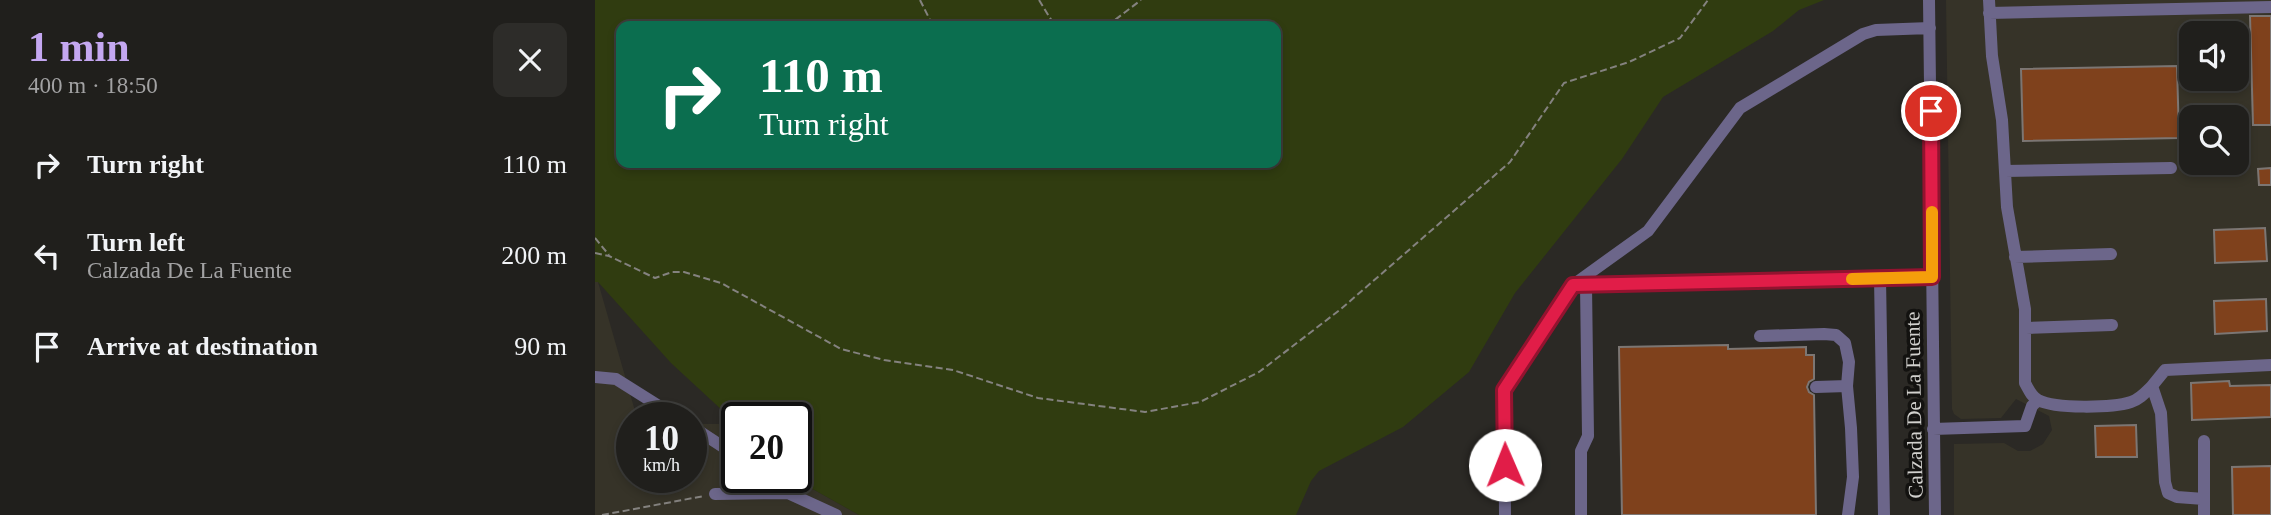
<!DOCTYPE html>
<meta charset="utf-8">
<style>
body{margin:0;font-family:"Times New Roman",serif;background:#2d2c29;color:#f1f3f6;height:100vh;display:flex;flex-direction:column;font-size:26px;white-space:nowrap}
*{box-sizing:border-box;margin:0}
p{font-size:23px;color:#a2a2a3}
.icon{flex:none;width:38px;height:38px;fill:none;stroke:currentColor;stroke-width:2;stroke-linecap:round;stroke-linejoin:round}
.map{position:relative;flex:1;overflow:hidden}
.details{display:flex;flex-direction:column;background:#201f1c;width:595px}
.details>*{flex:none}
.top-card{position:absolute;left:21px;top:21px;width:665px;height:147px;border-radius:14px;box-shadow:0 4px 10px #0003,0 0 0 2px #3d3d3b;background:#0b6e4f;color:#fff;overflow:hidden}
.fabs{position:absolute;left:1584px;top:21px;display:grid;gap:14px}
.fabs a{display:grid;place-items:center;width:70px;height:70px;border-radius:14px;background:#201f1c;box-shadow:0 4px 10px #0003,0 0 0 2px #3d3d3b;font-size:35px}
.speed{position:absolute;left:21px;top:402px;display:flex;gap:14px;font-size:35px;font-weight:700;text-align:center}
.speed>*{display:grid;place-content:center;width:91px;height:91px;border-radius:50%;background:#201f1c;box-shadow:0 4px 10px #0003,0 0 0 2px #3d3d3b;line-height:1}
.speed small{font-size:18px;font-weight:400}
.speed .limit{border:4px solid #111;border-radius:10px;background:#fff;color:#111}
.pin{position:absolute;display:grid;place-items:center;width:60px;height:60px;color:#fff;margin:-30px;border:4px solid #fff;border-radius:50%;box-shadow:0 2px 7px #0007}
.me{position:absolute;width:77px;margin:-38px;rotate:359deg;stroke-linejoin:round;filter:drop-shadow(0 0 5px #0008)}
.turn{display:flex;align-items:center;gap:24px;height:147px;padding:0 28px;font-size:32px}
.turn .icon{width:91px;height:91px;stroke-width:2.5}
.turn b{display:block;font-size:49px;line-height:60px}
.round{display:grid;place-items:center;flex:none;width:74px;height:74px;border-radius:14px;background:#2d2c29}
.head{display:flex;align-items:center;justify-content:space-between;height:119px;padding:0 28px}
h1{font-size:42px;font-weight:600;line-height:52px;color:#c4a7f1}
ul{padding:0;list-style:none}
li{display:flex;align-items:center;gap:21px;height:91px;padding:0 28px}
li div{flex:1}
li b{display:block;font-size:26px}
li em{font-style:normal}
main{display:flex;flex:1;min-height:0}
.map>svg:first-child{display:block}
.built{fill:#363328;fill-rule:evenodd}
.green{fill:#303c10;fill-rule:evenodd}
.building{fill:#7f411c;stroke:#7c7673;stroke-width:2}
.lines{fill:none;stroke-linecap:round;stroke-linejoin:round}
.path{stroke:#84827f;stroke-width:2;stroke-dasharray:7 3.5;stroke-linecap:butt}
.minor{stroke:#6c668a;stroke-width:12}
.route-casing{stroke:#92132f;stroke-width:18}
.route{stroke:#e11d48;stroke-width:12}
.slow{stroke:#f59e0b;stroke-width:12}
.labels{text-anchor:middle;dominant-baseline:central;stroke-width:7;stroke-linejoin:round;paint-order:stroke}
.street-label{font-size:21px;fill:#d2d1ce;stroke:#131210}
</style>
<main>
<section class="details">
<div class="head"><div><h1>1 min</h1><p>400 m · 18:50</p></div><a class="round"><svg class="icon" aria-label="close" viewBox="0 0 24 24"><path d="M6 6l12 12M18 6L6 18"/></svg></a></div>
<ul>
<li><svg class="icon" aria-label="right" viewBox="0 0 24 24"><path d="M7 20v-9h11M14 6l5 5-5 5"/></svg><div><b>Turn right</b></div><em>110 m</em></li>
<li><svg class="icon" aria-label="left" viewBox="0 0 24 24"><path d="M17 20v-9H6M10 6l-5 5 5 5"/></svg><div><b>Turn left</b><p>Calzada De La Fuente</p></div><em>200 m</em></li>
<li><svg class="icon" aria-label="arrive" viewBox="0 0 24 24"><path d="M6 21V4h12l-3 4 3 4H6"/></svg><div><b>Arrive at destination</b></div><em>90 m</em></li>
</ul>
</section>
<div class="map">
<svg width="1676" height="515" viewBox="0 0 1676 515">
<rect width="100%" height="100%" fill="#2b2925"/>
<!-- built -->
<path class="built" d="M1351,0H1676V515H1359V444L1409,443L1423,451H1435L1448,444L1457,430L1454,416L1421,399L1406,418L1366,419L1359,414L1357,409ZM1596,33H1642V79H1596ZM1596,117H1642V163H1596Z
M0,282H3L42,418H37V478H96V424H142V478H198L264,515H0Z"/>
<!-- green -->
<path class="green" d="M0,0H1229L1204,10L1178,31L1068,97L1027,159L920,293L874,372L808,427L724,471L716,481L701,515H264L198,478H201V418H142V424L76,363L3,282H0ZM26,26H681V163H26Z"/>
<!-- building -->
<path class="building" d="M1655,16H1676V125H1658Z
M1582,66L1584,138L1428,141L1426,69Z
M1676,168V185H1664L1663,169Z
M1670,228L1672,261L1620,263L1619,230Z
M1671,299L1672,331L1620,334L1619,301Z
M1133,345V349L1211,347V355H1219V379L1214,382L1212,387L1214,392L1219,395L1221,515H1027L1024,347Z
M1634,381L1635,386L1676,385V417L1597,420L1596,383Z
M1541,425L1542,457H1501L1500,426Z
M1676,466V515H1638L1637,467Z"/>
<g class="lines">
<!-- path -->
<path class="path" d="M325,0L338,26
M444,0L460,26
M512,26L546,0
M0,238L14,255
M0,253L14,256L60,278L77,272H89L126,283L246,349L289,360L358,370L443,398L550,412L605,402L664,372L746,309L915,162L969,83L1034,62L1085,38L1113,0
M7,515L109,496"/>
<!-- minor -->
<path class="minor" d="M1334,0L1340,515
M1394,0L1397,56L1407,120L1412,207L1430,309V383C1434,390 1436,396 1443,400C1460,409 1517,408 1536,402C1545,399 1550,393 1557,386
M1394,13L1676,7
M1410,171L1576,168
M1420,257L1516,254
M1285,278L1289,515
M979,285L1337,277
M1431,328L1517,325
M1165,336L1229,334L1241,335L1250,343L1254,362L1252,386L1256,428L1258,477L1253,515
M0,377L21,379L83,418
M1221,387L1252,386
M96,426L142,456
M1338,429L1430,426L1437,406L1443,400
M1609,441V515
M171,478L192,493
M120,494L193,493L241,515
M1609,499L1582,497L1573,493L1570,482L1566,413L1557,386L1570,370L1676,365
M910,515L909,390L978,285L1053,231L1145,108L1268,34L1281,30L1335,28
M986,515V451L993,436L991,285"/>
</g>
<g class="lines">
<!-- route casing -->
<g class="route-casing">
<path id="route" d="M910,465L909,390L978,285L1337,277L1336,111"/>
</g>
<!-- route -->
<use href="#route" class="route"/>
<!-- slow -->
<path class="slow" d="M1257,279L1337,277V212"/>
</g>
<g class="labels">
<!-- street labels -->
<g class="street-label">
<text transform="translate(1319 405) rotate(-91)">Calzada De La Fuente</text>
</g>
</g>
</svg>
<div class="fabs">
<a><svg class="icon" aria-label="sound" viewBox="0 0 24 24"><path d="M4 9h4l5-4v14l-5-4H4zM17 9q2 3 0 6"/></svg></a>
<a><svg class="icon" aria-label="search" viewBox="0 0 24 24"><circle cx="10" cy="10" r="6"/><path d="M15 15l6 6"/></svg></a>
</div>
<div class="speed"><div>10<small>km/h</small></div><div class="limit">20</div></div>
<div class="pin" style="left:1336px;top:111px;background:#d93025"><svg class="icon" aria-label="arrive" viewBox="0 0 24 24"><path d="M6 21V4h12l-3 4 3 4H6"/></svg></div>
<svg class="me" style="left:910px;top:465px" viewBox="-20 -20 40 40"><circle r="19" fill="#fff"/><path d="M0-13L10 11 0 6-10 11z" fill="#e11d48"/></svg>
<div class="top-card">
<div class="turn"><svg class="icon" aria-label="right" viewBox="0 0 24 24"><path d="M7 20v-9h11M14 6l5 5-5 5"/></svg><div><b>110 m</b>Turn right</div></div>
</div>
</div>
</main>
